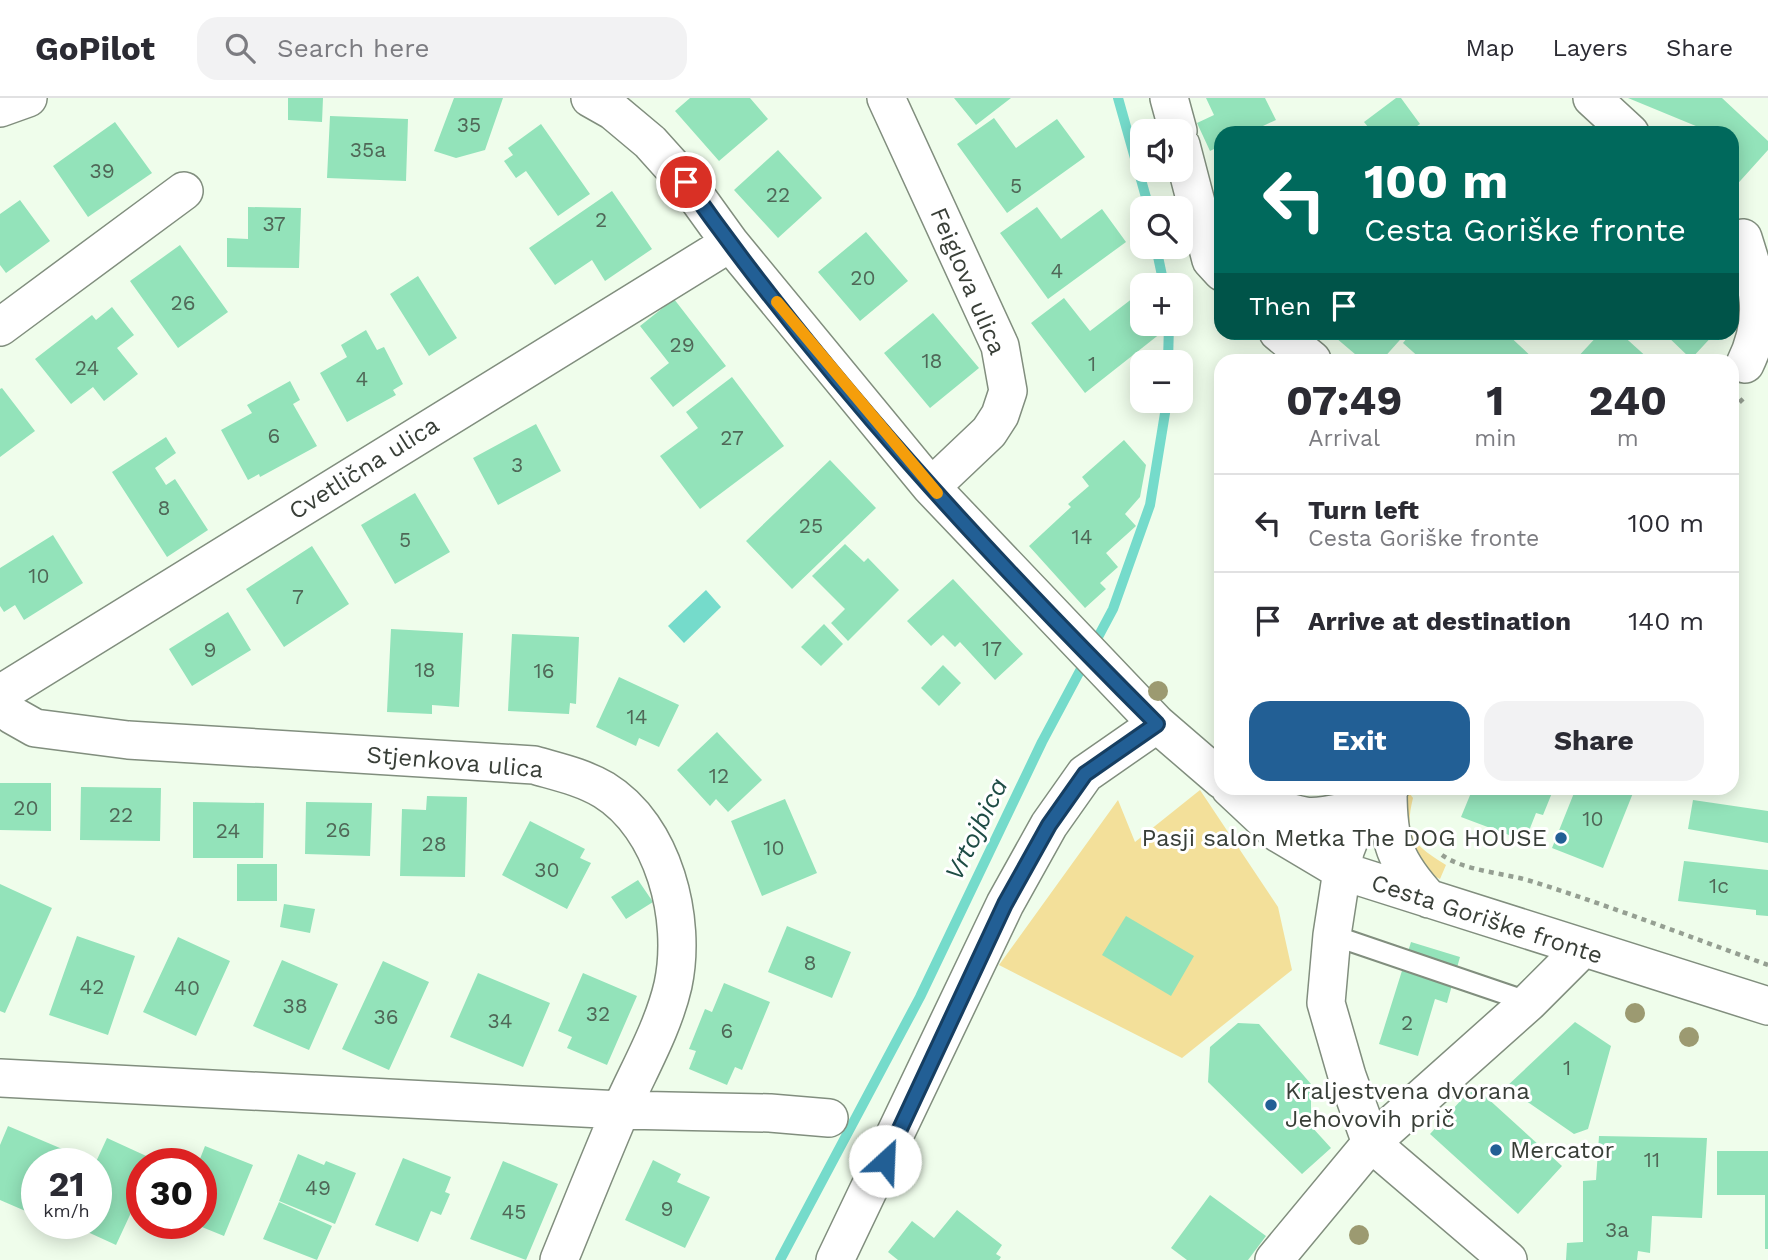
<!DOCTYPE html>
<meta charset="utf-8">
<style>
body{margin:0;font-family:"Work Sans",sans-serif;background:#f2f2f3;color:#2b2b33;height:100vh;display:flex;flex-direction:column;font-size:26px;white-space:nowrap}
*{box-sizing:border-box;margin:0}
p{font-size:23px;color:#7c7c81}
.icon{flex:none;width:38px;height:38px;fill:none;stroke:currentColor;stroke-width:2;stroke-linecap:round;stroke-linejoin:round}
.map{position:relative;flex:1;overflow:hidden}
.sheet{position:absolute;left:1214px;top:256px;width:525px;height:441px;display:flex;flex-direction:column;background:#fff;border-radius:21px;box-shadow:0 4px 18px #0003}
.sheet>*{flex:none}
.banner{position:absolute;left:1214px;top:28px;width:525px;height:214px;border-radius:21px;box-shadow:0 4px 18px #0003;background:#00695c;color:#fff;overflow:hidden}
.controls{position:absolute;left:1130px;top:21px;display:grid;gap:14px}
.controls a{display:grid;place-items:center;width:63px;height:63px;border-radius:14px;background:#fff;box-shadow:0 4px 18px #0003;font-size:35px}
.speed{position:absolute;left:21px;top:1050px;display:flex;gap:14px;font-size:35px;font-weight:700;text-align:center}
.speed>*{display:grid;place-content:center;width:91px;height:91px;border-radius:50%;background:#fff;box-shadow:0 4px 18px #0003;line-height:1}
.speed small{font-size:18px;font-weight:400}
.speed .limit{border:10px solid #d22;background:#fff;color:#111}
.pin{position:absolute;display:grid;place-items:center;width:60px;height:60px;color:#fff;margin:-30px;border:4px solid #fff;border-radius:50%;box-shadow:0 2px 7px #0007}
.me{position:absolute;width:77px;margin:-38px;rotate:25deg;stroke-linejoin:round;filter:drop-shadow(0 0 5px #0008)}
.turn{display:flex;align-items:center;gap:24px;height:147px;padding:0 35px;font-size:32px}
.turn .icon{width:91px;height:91px;stroke-width:2.5}
.turn b{display:block;font-size:49px;line-height:60px}
.then{display:flex;align-items:center;height:66px;padding:0 35px;background:#0003;gap:14px;font-size:26px}
.eta{display:flex;justify-content:space-evenly;align-items:center;height:119px;text-align:center}
.eta b{font-size:42px;font-weight:700;line-height:49px}
.action{display:flex;gap:14px;margin-top:auto;padding:14px 35px}
.action a{flex:1;height:80px;border-radius:21px;background:#225f95;color:#fff;font-size:28px;font-weight:700;line-height:80px;text-align:center}
.action a+a{background:#f2f2f3;color:#2b2b33}
ul{padding:0;list-style:none}
li{display:flex;align-items:center;gap:21px;height:98px;padding:0 35px;border-top:2px solid #e1e1e2}
li div{flex:1}
li b{display:block;font-size:26px}
li em{font-style:normal}
header{display:flex;align-items:center;gap:42px;box-sizing:border-box;height:98px;padding:0 35px;background:#fff;border-bottom:2px solid #e1e1e2}
header strong{font-size:33px}
nav{display:flex;gap:38px;margin-inline-start:auto;font-size:24px}
.search{width:490px;height:63px;background:#f2f2f3;display:flex;align-items:center;gap:18px;box-sizing:border-box;padding:0 24px;border-radius:21px;color:#7c7c81;font-size:26px}
.map>svg:first-child{display:block}
.green{fill:#f3e09a}
.water{fill:#75dbcb}
.lines{fill:none;stroke-linecap:round;stroke-linejoin:round}
.stream{stroke:#75dbcb;stroke-width:10}
.building{fill:#93e3ba}
.service-casing{stroke:#818e7e;stroke-width:23}
.minor-casing{stroke:#818e7e;stroke-width:40}
.path{stroke:#959f92;stroke-width:4.5;stroke-dasharray:5 5;stroke-linecap:butt}
.service{stroke:#fff;stroke-width:19}
.minor{stroke:#fff;stroke-width:37}
.tree{fill:#9c9a71}
.route-casing{stroke:#163e61;stroke-width:18}
.route{stroke:#225f95;stroke-width:12}
.slow{stroke:#f59e0b;stroke-width:12}
.poi-dot{fill:#225f95;stroke:#fff;stroke-width:2.5}
.labels{text-anchor:middle;dominant-baseline:central;stroke-width:6;stroke-linejoin:round;paint-order:stroke}
.number-label{font-size:21px;fill:#506858}
.street-label{font-size:24px;fill:#393f38;stroke:#fff}
.poi-label{font-size:24px;fill:#393f38;stroke:#fff;text-anchor:start}
.water-label{font-size:26px;font-style:italic;fill:#1e4c45;stroke:#fff}
</style>
<header>
<strong>GoPilot</strong>
<div class="search"><svg class="icon" aria-label="search" viewBox="0 0 24 24"><circle cx="10" cy="10" r="6"/><path d="M15 15l6 6"/></svg>Search here</div>
<nav><a>Map</a><a>Layers</a><a>Share</a></nav>
</header>
<div class="map">
<svg width="1768" height="1162" viewBox="0 0 1768 1162">
<rect width="100%" height="100%" fill="#effdeb"/>
<!-- green -->
<path class="green" d="M1200,692L1278,809L1292,872L1182,960L999,867L1118,702L1135,744Z
M1410,696L1413,700C1403,740 1416,748 1446,767L1440,781C1405,765 1406,730 1404,697Z"/>
<!-- water -->
<path class="water" d="M706,492L721,509L684,545L668,528Z"/>
<g class="lines">
<!-- stream -->
<path class="stream" d="M1118,0L1149,110
M1156,149L1164,187
M1168,264L1169,226
M780,1162L920,899L1042,644L1113,511L1150,407L1167,303"/>
</g>
<!-- building -->
<path class="building" d="M288,0H323L322,24L288,22Z
M454,0H503L485,52L456,60L434,53Z
M690,0H750L768,21L719,63L675,13Z
M954,0H1011L976,27Z
M1206,0H1265L1276,22L1248,35H1222V47L1210,53L1197,25L1214,17Z
M1396,0H1401L1420,26L1407,35H1373L1364,24Z
M1628,0H1722L1768,43V52L1732,92V35H1705L1708,33Z
M330,18L408,21L406,83L327,80Z
M994,20L1016,50L1057,21L1085,59L1007,115L957,46Z
M115,24L152,75L88,119L53,68Z
M541,26L590,96L558,118L526,73L516,80L504,63L513,57L508,50Z
M778,52L822,100L778,140L734,92Z
M612,93L652,151L605,183L592,162L555,187L529,150Z
M20,102L50,143L6,175L0,167V116Z
M248,109L301,110L299,170L227,169V140L248,141Z
M1037,109L1061,141L1102,111L1126,144L1048,201L1000,135Z
M866,134L908,183L860,223L818,174Z
M180,147L228,214L178,250L130,183Z
M418,178L457,240L429,258L390,196Z
M1064,200L1090,233L1133,200L1143,212V226H1154L1161,235L1085,295L1031,225Z
M674,201L726,268L673,309L650,280L669,265L640,228Z
M112,209L134,237L117,250L138,276L104,303L93,289L71,306L35,261L92,217L96,222Z
M933,215L979,270L930,310L884,255Z
M366,232L377,252L384,249L403,286L393,292L396,297L347,324L320,275L347,259L341,247Z
M1329,234H1407L1382,262H1362Z
M1412,234H1505L1535,262H1422L1403,245Z
M1601,234H1619L1650,262H1575Z
M1663,234H1716L1691,261Z
M732,279L784,348L700,411L660,358L698,330L686,314Z
M290,283L300,302L293,306L317,348L260,379L259,376L248,382L221,332L252,315L247,307Z
M2,290L35,333L0,359V291Z
M536,326L561,373L498,407L473,360Z
M166,339L176,355L155,370L166,387L175,381L208,432L167,459L112,374Z
M1124,342L1146,367L1140,399L1125,416L1136,428L1106,455L1118,469L1100,485L1106,491L1085,510L1029,448L1071,409L1068,406L1089,388L1082,379Z
M830,362L876,410L792,491L746,443Z
M415,395L450,454L395,486L361,427Z
M53,437L83,485L24,522L15,507L4,514L0,508V470Z
M845,446L864,464L868,460L899,492L848,543L831,525L845,511L812,478Z
M312,448L349,506L284,549L246,491Z
M953,481L1023,556L995,582L960,544L955,549L943,537L931,548L907,523Z
M228,514L251,552L192,588L169,551Z
M824,526L843,546L821,568L801,549Z
M391,531L463,535L459,609L432,607V616L387,614Z
M512,536L579,539L576,606L570,605L569,616L508,613Z
M943,567L961,585L939,608L921,590Z
M619,579L679,607L659,649L639,640L636,648L596,629Z
M717,634L762,682L728,714L716,701L710,708L677,672Z
M0,685H51V733L0,732Z
M81,689L161,690L160,743L80,742Z
M1473,690H1554L1543,717L1536,715L1525,743L1461,719Z
M1576,690H1635L1603,770L1552,750Z
M427,698L467,699L465,779L400,778L402,711L426,712Z
M785,701L817,775L762,798L731,723Z
M1693,702L1768,713V745L1688,731Z
M193,704L264,705L263,760H193Z
M306,704L372,705L370,758L305,756Z
M530,723L585,751L580,760L591,765L567,811L502,777Z
M1684,763L1768,772V818L1756,817V812L1678,803Z
M237,766H277V803H237Z
M638,782L653,804L626,821L611,799Z
M0,786L52,810L5,915L0,913Z
M284,806L315,811L310,835L280,829Z
M1126,818L1194,858L1171,898L1102,857Z
M787,828L851,854L832,900L768,874Z
M77,838L135,858L108,937L49,917Z
M178,839L230,863L196,938L143,914Z
M1411,844L1460,859L1447,905L1435,901L1418,958L1379,946Z
M282,862L338,886L309,952L253,928Z
M383,863L429,884L389,972L342,951Z
M478,875L550,905L523,969L450,939Z
M583,875L637,898L607,967L567,950L572,939L558,933Z
M724,885L770,904L742,972L735,969L727,987L689,971L696,953L689,951L705,911L712,914Z
M1575,924L1611,948L1588,1031L1574,1036L1506,989Z
M1238,925L1259,926L1311,986V1028L1331,1050L1302,1076L1208,984L1210,949Z
M1474,988L1562,1068L1518,1116L1430,1036Z
M8,1028L67,1053L61,1066H37V1118L0,1102V1047Z
M1599,1038L1707,1040L1702,1120L1652,1118L1650,1155L1638,1153L1637,1162H1566L1567,1145L1583,1144V1083L1596,1082Z
M107,1040L155,1062L154,1066H142V1091L116,1147L68,1125H96L95,1066Z
M205,1048L253,1067L224,1138L192,1125H201V1066H198Z
M1717,1053H1768V1151H1765V1097H1717Z
M298,1056L324,1067L326,1063L356,1075L335,1126L279,1103Z
M403,1060L451,1079L445,1094L450,1096L441,1117L431,1113L418,1144L375,1127Z
M653,1062L681,1076L677,1084L710,1099L685,1150L625,1122Z
M503,1063L558,1086L526,1162L470,1141Z
M1210,1097L1266,1138L1248,1162H1187L1171,1150Z
M279,1104L332,1128L317,1162L263,1141Z
M957,1112L1002,1147L996,1156L1001,1159L999,1162H898L888,1154L912,1123L934,1140Z"/>
<g class="lines">
<!-- service casing -->
<g class="service-casing">
<path id="service" d="M1332,837L1529,904"/>
</g>
<!-- minor casing -->
<g class="minor-casing">
<path id="minor" d="M590,0L613,13L650,44L686,84L730,145L931,389L1157,626L1222,682
M886,0L1000,248L1008,293L1000,317L989,334L931,389
M1169,0L1178,33
M1592,0L1630,35
M0,10L28,0
M1181,47L1211,162L1222,174
M1743,140C1758,187 1768,219 1745,266
M0,229L184,93
M1278,234L1312,262
M0,596L730,145
M0,604L12,617L35,630L128,642L534,667C558,674 582,679 604,692C664,729 687,821 673,887C663,931 638,973 620,1014C599,1063 579,1113 559,1162
M1230,690L1278,735L1342,773L1768,908
M1388,694C1388,744 1395,764 1429,801
M1248,701C1267,706 1286,715 1305,718C1324,721 1383,707 1390,690
M1362,709L1345,753L1332,837L1326,905L1347,978L1371,1045L1508,1162
M0,980L621,1012L770,1015L829,1020
M835,1162L1005,806L1049,727L1085,676L1157,626
M1274,1162L1371,1045L1529,904L1582,851"/>
</g>
<!-- path -->
<path class="path" d="M1732,311L1744,300
M1442,757C1464,773 1506,775 1534,784C1613,809 1690,839 1768,867"/>
<!-- service -->
<use href="#service" class="service"/>
<!-- minor -->
<use href="#minor" class="minor"/>
</g>
<!-- trees -->
<g class="tree">
<circle cx="1158" cy="593" r="10"/>
<circle cx="1635" cy="915" r="10"/>
<circle cx="1689" cy="939" r="10"/>
<circle cx="1359" cy="1137" r="10"/>
</g>
<g class="lines">
<!-- route casing -->
<g class="route-casing">
<path id="route" d="M686,84C823,279 988,457 1157,626L1085,676L1049,727L1005,806L885,1063"/>
</g>
<!-- route -->
<use href="#route" class="route"/>
<!-- slow -->
<path class="slow" d="M777,204L937,395"/>
</g>
<!-- markers -->
<g class="poi-dot">
<circle cx="1561" cy="740" r="7"/>
<circle cx="1271" cy="1007" r="7"/>
<circle cx="1496" cy="1052" r="7"/>
</g>
<g class="labels">
<!-- number labels -->
<g class="number-label">
<text x="469" y="26">35</text>
<text x="368" y="51">35a</text>
<text x="102" y="72">39</text>
<text x="1016" y="87">5</text>
<text x="778" y="96">22</text>
<text x="601" y="121">2</text>
<text x="274" y="125">37</text>
<text x="1057" y="172">4</text>
<text x="863" y="179">20</text>
<text x="183" y="204">26</text>
<text x="682" y="246">29</text>
<text x="932" y="262">18</text>
<text x="1092" y="265">1</text>
<text x="87" y="269">24</text>
<text x="362" y="280">4</text>
<text x="274" y="337">6</text>
<text x="732" y="339">27</text>
<text x="517" y="366">3</text>
<text x="164" y="409">8</text>
<text x="811" y="427">25</text>
<text x="1082" y="438">14</text>
<text x="405" y="441">5</text>
<text x="39" y="477">10</text>
<text x="298" y="498">7</text>
<text x="992" y="550">17</text>
<text x="210" y="551">9</text>
<text x="425" y="571">18</text>
<text x="544" y="572">16</text>
<text x="637" y="618">14</text>
<text x="719" y="677">12</text>
<text x="26" y="709">20</text>
<text x="121" y="716">22</text>
<text x="1593" y="720">10</text>
<text x="338" y="731">26</text>
<text x="228" y="732">24</text>
<text x="434" y="745">28</text>
<text x="774" y="749">10</text>
<text x="547" y="771">30</text>
<text x="1719" y="787">1c</text>
<text x="810" y="864">8</text>
<text x="92" y="888">42</text>
<text x="187" y="889">40</text>
<text x="295" y="907">38</text>
<text x="598" y="915">32</text>
<text x="386" y="918">36</text>
<text x="500" y="922">34</text>
<text x="1407" y="924">2</text>
<text x="727" y="932">6</text>
<text x="1567" y="969">1</text>
<text x="1652" y="1061">11</text>
<text x="318" y="1089">49</text>
<text x="667" y="1110">9</text>
<text x="514" y="1113">45</text>
<text x="1617" y="1131">3a</text>
</g>
<!-- street labels -->
<g class="street-label">
<text transform="translate(968 183) rotate(67)">Feiglova ulica</text>
<text transform="translate(364 370) rotate(-32)">Cvetlična ulica</text>
<text transform="translate(455 664) rotate(5)">Stjenkova ulica</text>
<text transform="translate(1487 821) rotate(18)">Cesta Goriške fronte</text>
</g>
<!-- poi labels -->
<g class="poi-label">
<text x="1547" y="740" text-anchor="end">Pasji salon Metka The DOG HOUSE</text>
<text x="1285" y="993">Kraljestvena dvorana<tspan x="1285" dy="28">Jehovovih prič</tspan></text>
<text x="1510" y="1052">Mercator</text>
</g>
<!-- water labels -->
<g class="water-label">
<text transform="translate(976 731) rotate(-64)">Vrtojbica</text>
</g>
</g>
</svg>
<div class="controls">
<a><svg class="icon" aria-label="sound" viewBox="0 0 24 24"><path d="M4 9h4l5-4v14l-5-4H4zM17 9q2 3 0 6"/></svg></a>
<a><svg class="icon" aria-label="search" viewBox="0 0 24 24"><circle cx="10" cy="10" r="6"/><path d="M15 15l6 6"/></svg></a>
<a>+</a>
<a>−</a>
</div>
<div class="speed"><div>21<small>km/h</small></div><div class="limit">30</div></div>
<div class="pin" style="left:686px;top:84px;background:#d93025"><svg class="icon" aria-label="arrive" viewBox="0 0 24 24"><path d="M6 21V4h12l-3 4 3 4H6"/></svg></div>
<svg class="me" style="left:885px;top:1063px" viewBox="-20 -20 40 40"><circle r="19" fill="#fff"/><path d="M0-13L10 11 0 6-10 11z" fill="#225f95"/></svg>
<div class="banner">
<div class="turn"><svg class="icon" aria-label="left" viewBox="0 0 24 24"><path d="M17 20v-9H6M10 6l-5 5 5 5"/></svg><div><b>100 m</b>Cesta Goriške fronte</div></div>
<div class="then">Then<svg class="icon" aria-label="arrive" viewBox="0 0 24 24"><path d="M6 21V4h12l-3 4 3 4H6"/></svg></div>
</div>
<section class="sheet">
<div class="eta">
<div><b>07:49</b><p>Arrival</p></div>
<div><b>1</b><p>min</p></div>
<div><b>240</b><p>m</p></div>
</div>
<ul>
<li><svg class="icon" aria-label="left" viewBox="0 0 24 24"><path d="M17 20v-9H6M10 6l-5 5 5 5"/></svg><div><b>Turn left</b><p>Cesta Goriške fronte</p></div><em>100 m</em></li>
<li><svg class="icon" aria-label="arrive" viewBox="0 0 24 24"><path d="M6 21V4h12l-3 4 3 4H6"/></svg><div><b>Arrive at destination</b></div><em>140 m</em></li>
</ul>
<div class="action"><a>Exit</a><a>Share</a></div>
</section>
</div>
